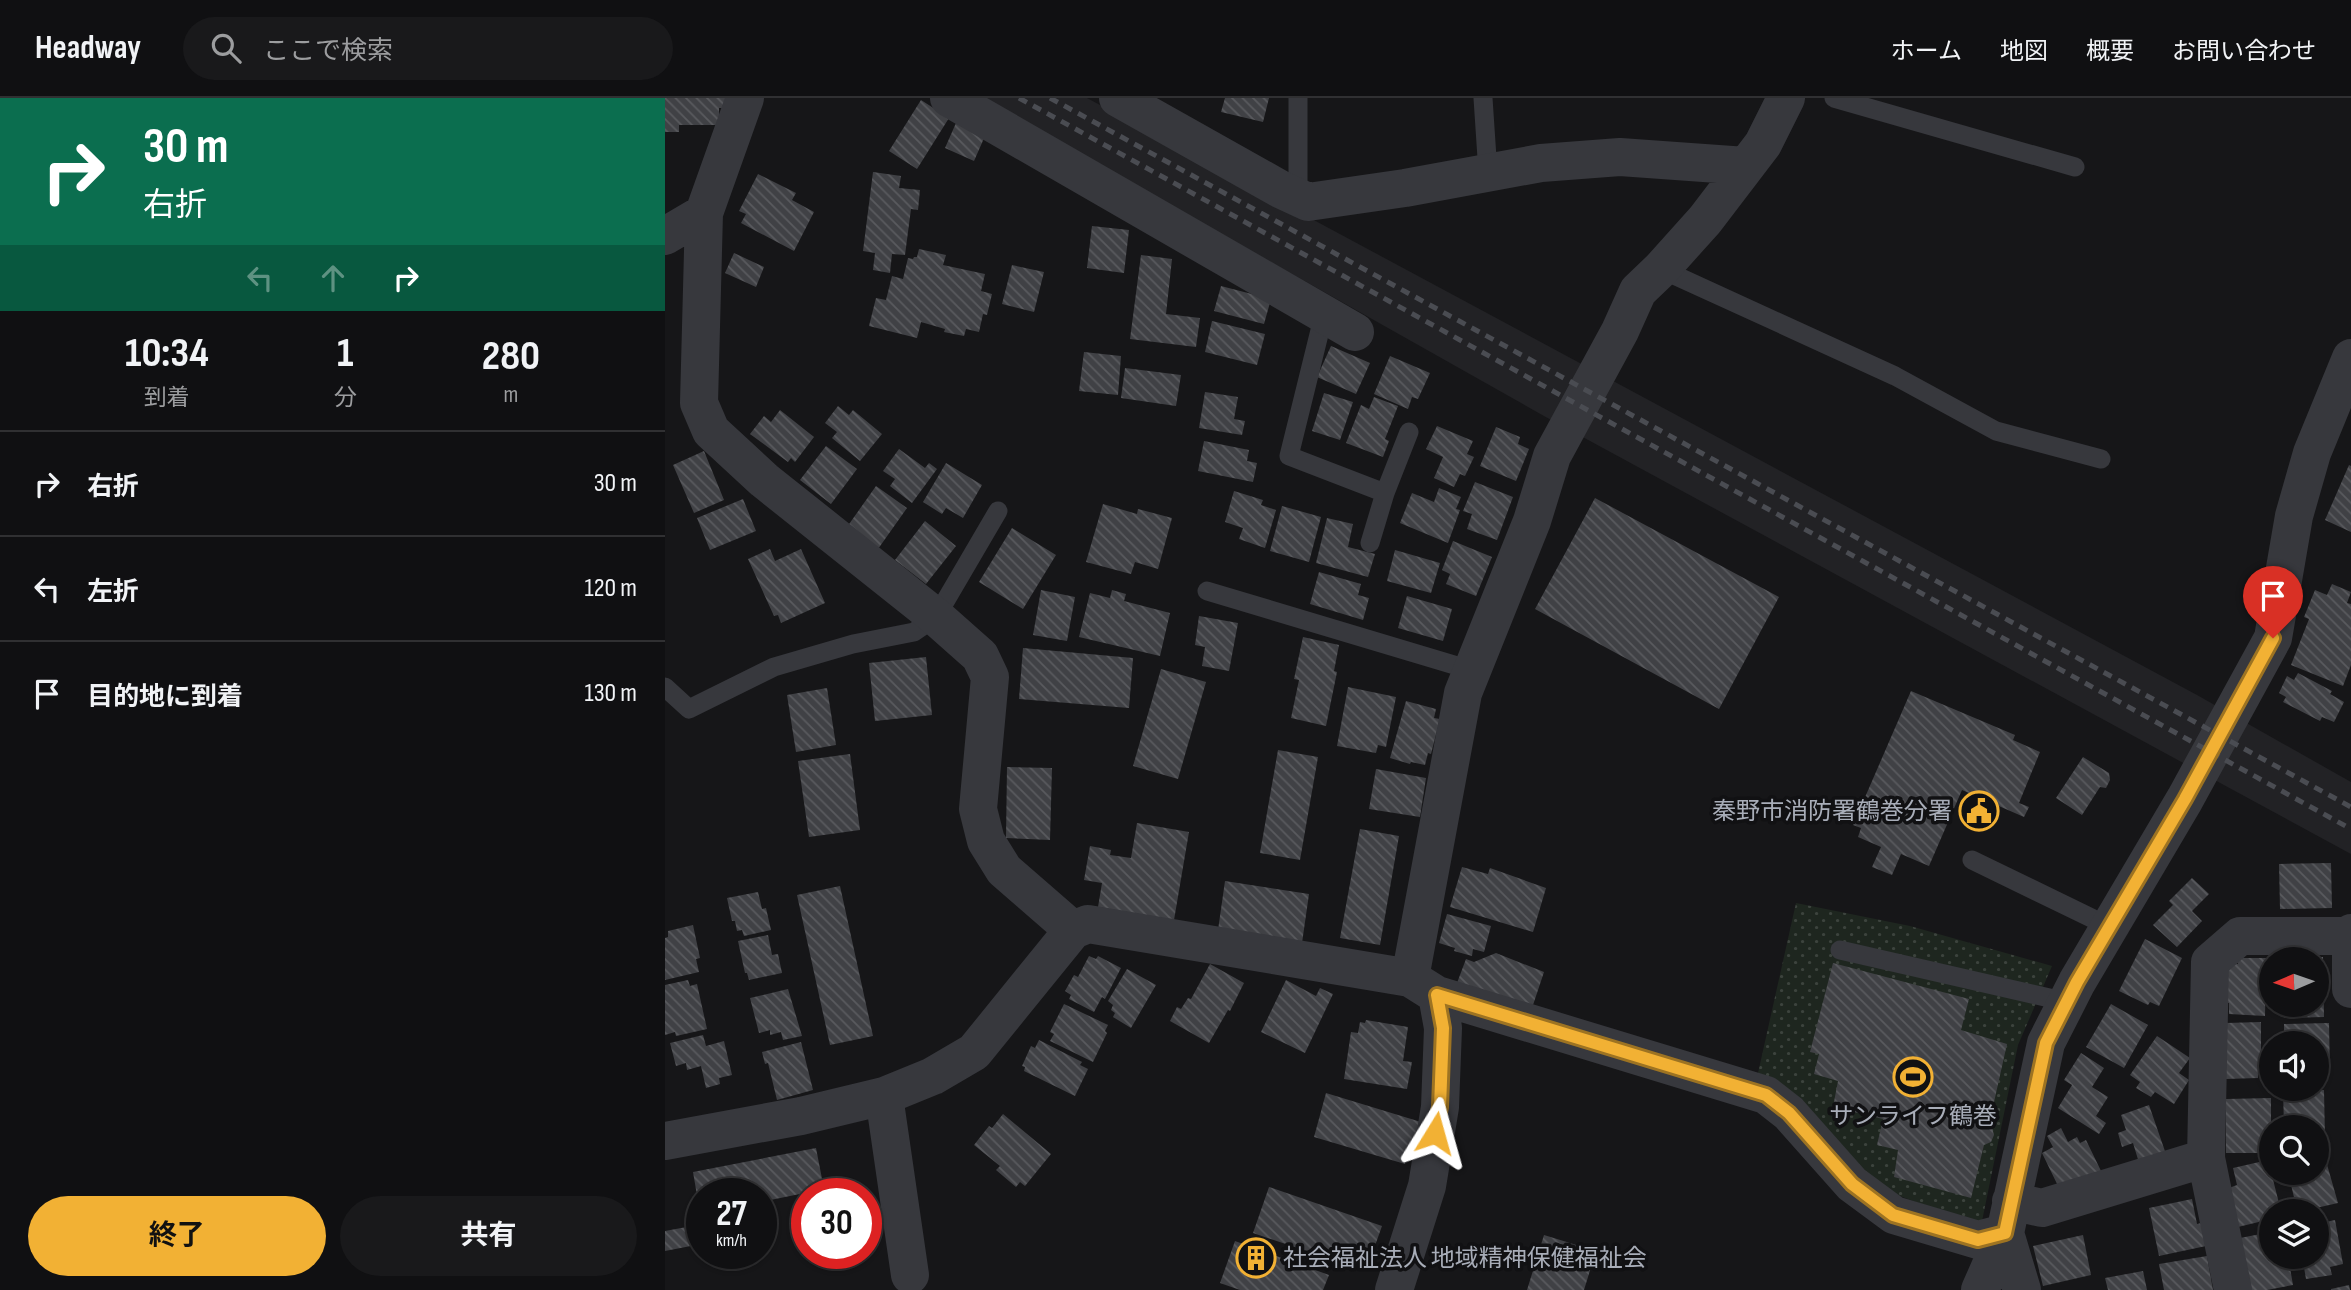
<!DOCTYPE html>
<html lang="ja">
<meta charset="utf-8">
<style>
body{margin:0;font-family:"Sofia Sans Condensed","Noto Sans JP",sans-serif;background:#19191b;color:#f1f3f6;height:100vh;display:flex;flex-direction:column;font-size:26px;white-space:nowrap}
*{box-sizing:border-box;margin:0}
p{font-size:23px;color:#9c9d9f}
.icon{flex:none;width:38px;height:38px;fill:none;stroke:currentColor;stroke-width:2;stroke-linecap:round;stroke-linejoin:round}
.map{position:relative;flex:1;overflow:hidden}
.sheet{display:flex;flex-direction:column;background:#101012;width:665px}
.sheet>*{flex:none}
.banner{background:#0b6e4f;color:#fff;overflow:hidden}
.needle{width:46px;rotate:268deg}
.controls{position:absolute;left:1594px;top:849px;display:grid;gap:14px}
.controls a{display:grid;place-items:center;width:70px;height:70px;border-radius:50%;background:#101012;box-shadow:0 2px 5px #0004,0 0 0 2px #303032;font-size:35px}
.speed{position:absolute;left:21px;top:1080px;display:flex;gap:14px;font-size:35px;font-weight:700;text-align:center}
.speed>*{display:grid;place-content:center;width:91px;height:91px;border-radius:50%;background:#101012;box-shadow:0 2px 5px #0004,0 0 0 2px #303032;line-height:1}
.speed small{font-size:18px;font-weight:400}
.speed .limit{border:10px solid #d22;background:#fff;color:#111}
.pin{position:absolute;display:grid;place-items:center;width:60px;height:60px;color:#fff;margin:-72px -30px;border-radius:50% 50% 50% 0;rotate:-45deg;box-shadow:0 0 7px #0007}
.pin .icon{rotate:45deg}
.me{position:absolute;width:77px;margin:-38px;rotate:8deg;stroke-linejoin:round;filter:drop-shadow(0 0 5px #0008)}
.turn{display:flex;align-items:center;gap:24px;height:147px;padding:0 28px;font-size:32px}
.turn .icon{width:91px;height:91px;stroke-width:2.5}
.turn b{display:block;font-size:49px;line-height:60px}
.lanes{display:flex;align-items:center;height:66px;padding:0 28px;background:#0003;justify-content:center;gap:35px;direction:ltr}
.lanes .off{opacity:.35}
.eta{display:flex;justify-content:space-evenly;align-items:center;height:119px;text-align:center}
.eta b{font-size:42px;font-weight:700;line-height:49px}
.cta{display:flex;gap:14px;margin-top:auto;padding:14px 28px}
.cta a{flex:1;height:80px;border-radius:42px;background:#f2b134;color:#111;font-size:28px;font-weight:700;line-height:80px;text-align:center}
.cta a+a{background:#19191b;color:#f1f3f6}
ul{padding:0;list-style:none}
li{display:flex;align-items:center;gap:21px;height:105px;padding:0 28px;border-top:2px solid #303032}
li div{flex:1}
li b{display:block;font-size:26px}
li em{font-style:normal}
header{display:flex;align-items:center;gap:42px;box-sizing:border-box;height:98px;padding:0 35px;background:#101012;border-bottom:2px solid #303032}
header strong{font-size:33px}
nav{display:flex;gap:38px;margin-inline-start:auto;font-size:24px}
.search{width:490px;height:63px;background:#19191b;display:flex;align-items:center;gap:18px;box-sizing:border-box;padding:0 24px;border-radius:38px;color:#9c9d9f;font-size:26px}
main{display:flex;flex:1;min-height:0}
.map>svg:first-child{display:block}
.built{fill:#222225}
.park{fill:url(#park-dots)}
.building{fill:url(#building-back-hatch)}
.lines{fill:none;stroke-linecap:round;stroke-linejoin:round}
.lane{stroke:#37383d;stroke-width:19}
.street{stroke:#37383d;stroke-width:38}
.rail{stroke:#4a4c52;stroke-width:5;stroke-dasharray:9 7;stroke-linecap:butt}
.route-casing{stroke:#9d7322;stroke-width:18}
.route{stroke:#f2b134;stroke-width:12}
.labels{text-anchor:middle;dominant-baseline:central;stroke-width:7;stroke-linejoin:round;paint-order:stroke}
.poi-label{font-size:24px;fill:#a8adb8;stroke:#111113;text-anchor:end}
</style>
<header>
<strong>Headway</strong>
<div class="search"><svg class="icon" aria-label="search" viewBox="0 0 24 24"><circle cx="10" cy="10" r="6"/><path d="M15 15l6 6"/></svg>ここで検索</div>
<nav><a>ホーム</a><a>地図</a><a>概要</a><a>お問い合わせ</a></nav>
</header>
<main>
<section class="sheet">
<div class="banner">
<div class="turn"><svg class="icon" aria-label="right" viewBox="0 0 24 24"><path d="M7 20v-9h11M14 6l5 5-5 5"/></svg><div><b>30 m</b>右折</div></div>
<div class="lanes"><svg class="icon off" aria-label="left" viewBox="0 0 24 24"><path d="M17 20v-9H6M10 6l-5 5 5 5"/></svg><svg class="icon off" aria-label="ahead" viewBox="0 0 24 24"><path d="M12 20V5M6 11l6-6 6 6"/></svg><svg class="icon" aria-label="right" viewBox="0 0 24 24"><path d="M7 20v-9h11M14 6l5 5-5 5"/></svg></div>
</div>
<div class="eta">
<div><b>10:34</b><p>到着</p></div>
<div><b>1</b><p>分</p></div>
<div><b>280</b><p>m</p></div>
</div>
<ul>
<li><svg class="icon" aria-label="right" viewBox="0 0 24 24"><path d="M7 20v-9h11M14 6l5 5-5 5"/></svg><div><b>右折</b></div><em>30 m</em></li>
<li><svg class="icon" aria-label="left" viewBox="0 0 24 24"><path d="M17 20v-9H6M10 6l-5 5 5 5"/></svg><div><b>左折</b></div><em>120 m</em></li>
<li><svg class="icon" aria-label="arrive" viewBox="0 0 24 24"><path d="M6 21V4h12l-3 4 3 4H6"/></svg><div><b>目的地に到着</b></div><em>130 m</em></li>
</ul>
<div class="cta"><a>終了</a><a>共有</a></div>
</section>
<div class="map">
<svg width="1686" height="1192" viewBox="0 0 1686 1192">
<defs>
<pattern id="park-dots" width="8" height="8" patternUnits="userSpaceOnUse" patternTransform="scale(1.75)"><rect width="8" height="8" fill="#1e261f"/><path d="M2 2h.1M6 6h.1" fill="none" stroke="#3c433d" stroke-width="1.8" stroke-linecap="round"/></pattern>
<pattern id="building-back-hatch" width="6" height="6" patternUnits="userSpaceOnUse" patternTransform="scale(1.75)"><rect width="6" height="6" fill="#404145"/><path d="M-1 5l2 2M0 0l6 6M5-1l2 2" fill="none" stroke="#595a5e"/></pattern>
</defs>
<rect width="100%" height="100%" fill="#161618"/>
<!-- built -->
<path class="built" d="M315,0H422L1532,597L1686,684V756L879,318Z"/>
<!-- park -->
<path class="park" d="M1131,805L1245,828L1387,868L1353,947L1316,1128L1224,1094L1091,984Z"/>
<!-- building -->
<path class="building" d="M0,0H61V10H54V27H14V34H0Z
M560,0H604L598,24L556,14Z
M256,2L284,20L252,71L224,53Z
M291,25L320,38L309,63L280,50Z
M208,74L236,78L234,90L255,92L253,112L246,111L240,157L227,156L225,175L208,172L210,155L198,153Z
M93,76L131,95L127,102L149,114L129,153L76,125L81,116L74,113Z
M427,128L464,132L459,175L422,170Z
M254,151L281,157L278,167L320,176L316,193L327,196L322,217L318,216L314,234L301,231L299,238L279,234L280,231L256,224L252,240L204,228L211,200L221,202L227,178L238,181L243,160L248,161L249,159H252Z
M69,155L99,169L91,189L60,175Z
M476,157L507,161L501,216L535,220L531,249L465,241Z
M347,167L379,174L369,214L337,206Z
M556,188L606,201L599,226L549,213Z
M547,223L600,236L592,267L540,254Z
M666,248L705,265L691,296L652,279Z
M419,254L456,258L453,297L414,293Z
M725,258L765,275L753,301L747,299L743,311L709,296Z
M460,270L516,277L511,308L456,300Z
M540,294L573,299L569,321L580,323L577,337L534,330Z
M659,295L688,304L675,342L647,333Z
M709,299L733,308L720,341L724,343L718,359L681,345L696,307L704,311Z
M173,308L184,317L188,312L217,336L195,363L167,340L172,334L160,325Z
M115,312L149,339L130,364L126,360L123,364L85,336L99,318L106,324Z
M772,328L808,343L802,356L809,359L800,378L795,376L789,389L769,380L778,359L761,351Z
M831,329L855,339L853,346L864,351L851,383L815,368Z
M539,343L584,352L582,363L592,365L588,384L533,373Z
M161,348L192,371L166,406L135,382Z
M234,351L260,370L264,365L272,371L247,405L225,388L230,381L218,373Z
M39,353L59,402L29,415L8,367Z
M281,365L317,387L298,420L281,410L277,416L258,404Z
M1684,367L1686,368V434L1660,422Z
M810,384L848,399L832,442L802,431L807,416L798,413Z
M211,388L242,410L213,451L182,429Z
M774,390L796,399L791,411L795,412L783,445L735,425L747,395L769,404Z
M569,393L598,402L596,407L611,412L600,450L574,441L578,430L560,424Z
M930,400L1114,499L1054,611L870,511Z
M78,401L91,433L45,452L32,420Z
M438,406L472,416L473,411L507,420L493,471L470,464L466,476L421,464Z
M617,408L656,419L644,464L605,453Z
M662,420L688,426L683,449L710,456L703,479L651,465Z
M260,423L291,448L261,486L230,462Z
M347,430L391,457L358,511L314,484Z
M788,443L827,459L811,498L781,486L785,476L777,472Z
M105,451L110,463L136,451L160,505L116,525L113,517L109,518L83,461Z
M730,452L775,465L766,495L722,483Z
M654,474L696,486L693,497L704,500L698,522L645,506Z
M1667,486L1686,494L1682,505L1686,506V567L1678,588L1626,567L1644,521L1639,519L1650,492L1662,497Z
M376,492L410,499L402,543L368,537Z
M447,492L461,496L459,503L505,515L495,558L414,539L425,495L445,500Z
M742,498L787,511L778,543L733,530Z
M534,518L573,525L564,573L537,568L540,549L530,547Z
M638,539L674,547L669,573L672,574L661,628L626,620L634,582L629,581Z
M358,550L468,560L464,610L354,601Z
M261,559L267,617L210,623L204,565Z
M496,571L541,584L513,681L468,668Z
M1633,575L1667,593L1665,596L1679,604L1669,624L1657,619L1655,623L1618,604L1621,599L1614,595L1622,578L1629,582Z
M683,589L731,599L721,649L713,647L711,655L672,648Z
M162,590L171,647L131,654L122,597Z
M1246,593L1350,637L1348,642L1375,654L1354,705L1364,709L1359,719L1297,692L1264,768L1236,756L1227,777L1207,769L1216,749L1193,739L1196,730L1188,727Z
M741,603L771,611L769,620L775,621L766,656L763,655L760,667L746,664L745,666L725,660Z
M613,652L653,659L635,762L595,755Z
M185,656L195,732L144,739L133,663Z
M1418,659L1444,675L1445,682L1441,690L1435,689L1417,717L1391,700Z
M342,669L387,670L385,742L341,740Z
M711,671L761,680L755,719L704,711Z
M472,725L524,734L509,822L433,809L437,785L419,782L425,748L446,752L445,757L466,760Z
M695,731L734,738L715,847L675,840Z
M1666,765L1667,810L1615,811L1614,766Z
M797,769L823,776L825,770L881,790L868,834L785,809Z
M1527,780L1544,796L1527,813L1537,823L1512,849L1488,827L1508,807L1504,803Z
M560,783L644,796L637,845L553,832Z
M175,788L208,938L165,947L132,797Z
M93,794L97,811L101,810L106,832L79,838L77,832L72,833L70,823H67L62,800Z
M782,816L826,828L819,854L808,851L807,858L789,853L790,850L774,845Z
M28,827L35,860L31,861L34,874L0,882V840L3,839V833Z
M103,837L107,857L113,856L117,875L84,882L82,875H80L73,843Z
M1480,841L1517,860L1494,908L1485,904L1483,907L1454,893Z
M831,855L879,874L867,910L792,885L801,861L809,864Z
M424,858L431,861L433,858L456,870L440,901L437,899L429,914L404,901L406,897L400,893L409,877L413,879Z
M1652,859H1658L1659,919L1619,920V906H1652Z
M1573,860H1601L1600,918L1564,916V905H1561V866H1573Z
M1168,865L1304,901L1296,932L1342,946L1325,1022L1329,1037L1326,1044L1319,1047L1306,1100L1229,1079L1233,1052L1212,1047L1218,1021L1168,1009L1173,983L1149,976L1154,956L1145,954Z
M545,866L579,885L565,913L563,912L544,945L505,923L512,909L516,911L523,900L526,901Z
M462,871L491,887L466,930L448,919L450,915L446,912L448,907L443,903Z
M23,882L25,888L32,886L42,931L11,938L10,934L0,937V887Z
M621,882L651,898L655,890L668,896L640,955L596,934Z
M123,891L137,938L118,942L116,934L105,937V932L94,935L85,900Z
M399,906L443,927L440,933L442,935L428,964L385,943L389,936L385,934Z
M1446,906L1483,927L1459,970L1421,949Z
M701,922L743,929L738,963L747,964L742,991L679,981L686,934L693,935L695,924L700,925Z
M1596,924V967L1593,968V980L1561,981V925Z
M1664,925L1665,974H1652V945H1619V926Z
M38,937L41,948L59,943L67,977L54,980L55,986L41,990L36,968L22,972L21,965L11,968L5,945Z
M1492,938L1525,960L1514,975L1524,982L1509,1006L1490,994L1486,999L1471,990L1475,984L1465,977Z
M374,942L417,964L415,967L423,971L410,998L359,973L360,969L357,968L366,948L370,950Z
M136,944L148,992L112,1002L103,965L100,966L97,954Z
M1416,955L1439,970L1427,989L1443,999L1431,1018L1441,1025L1434,1036L1393,1010L1407,987L1399,982Z
M1618,992H1659L1660,1040H1652V1029H1619Z
M661,995L756,1024L746,1059L742,1058L740,1066L649,1039Z
M1606,1000V1055H1561V1001Z
M1484,1007L1502,1059L1475,1068L1468,1045L1457,1049L1453,1035L1461,1032L1456,1017Z
M338,1016L386,1056L360,1088L355,1084L351,1089L331,1072L335,1068L309,1047L324,1028L327,1030Z
M1396,1030L1403,1044L1412,1039L1415,1045L1421,1042L1437,1075L1394,1090L1377,1055L1388,1049L1382,1038Z
M151,1050L159,1091L96,1104V1096H37L35,1115L28,1074Z
M1659,1056L1673,1105L1651,1110L1652,1113L1632,1112L1623,1074H1652V1058Z
M1603,1062L1616,1113H1606V1121L1573,1129L1564,1090L1572,1087L1568,1070Z
M604,1089L717,1128L701,1173L588,1135Z
M1527,1101L1532,1126L1536,1125L1541,1148L1494,1158L1484,1110Z
M1670,1122L1678,1166L1665,1169L1667,1177L1641,1181L1637,1158H1652V1126Z
M27,1128L31,1147L0,1153V1133Z
M1606,1134V1158H1623L1628,1187L1602,1192H1584L1575,1140Z
M879,1137L931,1153L919,1192H862Z
M1418,1137L1426,1177L1378,1188L1368,1148Z
M570,1143L664,1177L658,1192H575L555,1185Z
M1542,1158L1548,1192H1499L1494,1166Z
M1478,1173L1482,1192H1443L1440,1180Z
M1684,1187L1685,1192H1666V1191Z"/>
<g class="lines">
<!-- lane -->
<path class="lane" d="M633,0V99
M818,0L823,75
M1169,0L1410,69
M996,171L1230,278L1331,333L1436,361
M659,216L624,358L720,395L705,445
M720,395L744,334
M542,493L806,572
M0,589L24,611L109,569L188,546L249,534L271,519L333,413
M1307,762L1445,829
M1175,852L1402,904"/>
<!-- street -->
<path class="street" d="M80,0L39,115L34,305L46,333L99,382L271,519L315,558L325,579L313,711L321,743L339,772L408,832
M284,0L690,234
M453,0L615,91L643,104L740,90L876,65L955,59L1081,68
M0,138L39,115
M1686,835V891
M745,880L798,595L867,423L887,358L955,233L973,193L996,171L1040,122L1098,46L1121,0
M772,897L1101,997L1124,1015L1187,1086L1229,1117L1313,1142L1340,1135
M219,998L245,1177
M0,1043L136,1018L219,998L268,978L309,954L408,832L423,826L745,880L772,897L778,930L775,1009L762,1088L729,1192
M1346,1103L1377,1110L1541,1060
M1340,1135L1357,1192
M1315,1192L1340,1135L1381,945L1412,884L1520,701L1608,540L1629,418L1647,355L1686,260
M1568,1192L1541,1060L1545,864L1575,838H1686"/>
<!-- rail -->
<path class="rail" d="M354,0L1686,731
M385,0L1686,709"/>
</g>
<g class="lines">
<!-- route casing -->
<g class="route-casing">
<path id="route" d="M770,1035L775,1009L778,930L772,897L1101,997L1124,1015L1187,1086L1228,1117L1313,1142L1340,1135L1381,945L1412,884L1520,701L1608,540"/>
</g>
<!-- route -->
<use href="#route" class="route"/>
</g>
<!-- icons -->
<defs>
<g id="civic-ring" transform="scale(2.0125)"><circle r="9.5" fill="#111113" stroke="#f2b134" stroke-width="1.5"/><path d="M-.6-6.5H3V-4.5H.6V-3L4-1V1h2V6H-6V1h2V-1L-.6-3ZM-1.2 2.5V6h2.4V2.5Z" fill="#f2b134"/></g>
<g id="stadium-ring" transform="scale(2.0125)"><circle r="9.5" fill="#111113" stroke="#f2b134" stroke-width="1.5"/><path d="M0-5a6.5 5 0 1 0 0 10a6.5 5 0 1 0 0-10ZM-3.5-1.8h7v3.6h-7Z" fill="#f2b134"/></g>
<g id="building-ring" transform="scale(2.0125)"><circle r="9.5" fill="#111113" stroke="#f2b134" stroke-width="1.5"/><path d="M-4-6H4V6H1V3H-1V6H-4ZM-2.5-4.3h1.7v1.8h-1.7ZM.8-4.3h1.7v1.8H.8ZM-2.5-1h1.7V.8h-1.7ZM.8-1h1.7V.8H.8Z" fill="#f2b134"/></g>
</defs>
<g fill-rule="evenodd">
<use href="#civic-ring" x="1314" y="713"/>
<use href="#stadium-ring" x="1248" y="979"/>
<use href="#building-ring" x="591" y="1160"/>
</g>
<g class="labels">
<!-- poi labels -->
<g class="poi-label">
<text x="1287" y="713">秦野市消防署鶴巻分署</text>
<text x="1248" y="1018" text-anchor="middle">サンライフ鶴巻</text>
<text x="618" y="1160" text-anchor="start">社会福祉法人 地域精神保健福祉会</text>
</g>
</g>
</svg>
<div class="controls">
<a><svg class="needle" viewBox="-14 -14 28 28"><path d="M0-13l5 13h-10z" fill="#e53935"/><path d="M0 13l5-13h-10z" fill="#9c9d9f"/></svg></a>
<a><svg class="icon" aria-label="sound" viewBox="0 0 24 24"><path d="M4 9h4l5-4v14l-5-4H4zM17 9q2 3 0 6"/></svg></a>
<a><svg class="icon" aria-label="search" viewBox="0 0 24 24"><circle cx="10" cy="10" r="6"/><path d="M15 15l6 6"/></svg></a>
<a><svg class="icon" aria-label="layers" viewBox="0 0 24 24"><path d="M12 4l9 5-9 5-9-5zM3 14l9 5 9-5"/></svg></a>
</div>
<div class="speed"><div>27<small>km/h</small></div><div class="limit">30</div></div>
<div class="pin" style="left:1608px;top:540px;background:#d93025"><svg class="icon" aria-label="arrive" viewBox="0 0 24 24"><path d="M6 21V4h12l-3 4 3 4H6"/></svg></div>
<svg class="me" style="left:770px;top:1035px" viewBox="-20 -20 40 40"><path d="M0-17L14 15 0 8-14 15z" fill="#f2b134" stroke="#fff" stroke-width="4"/></svg>
</div>
</main>
